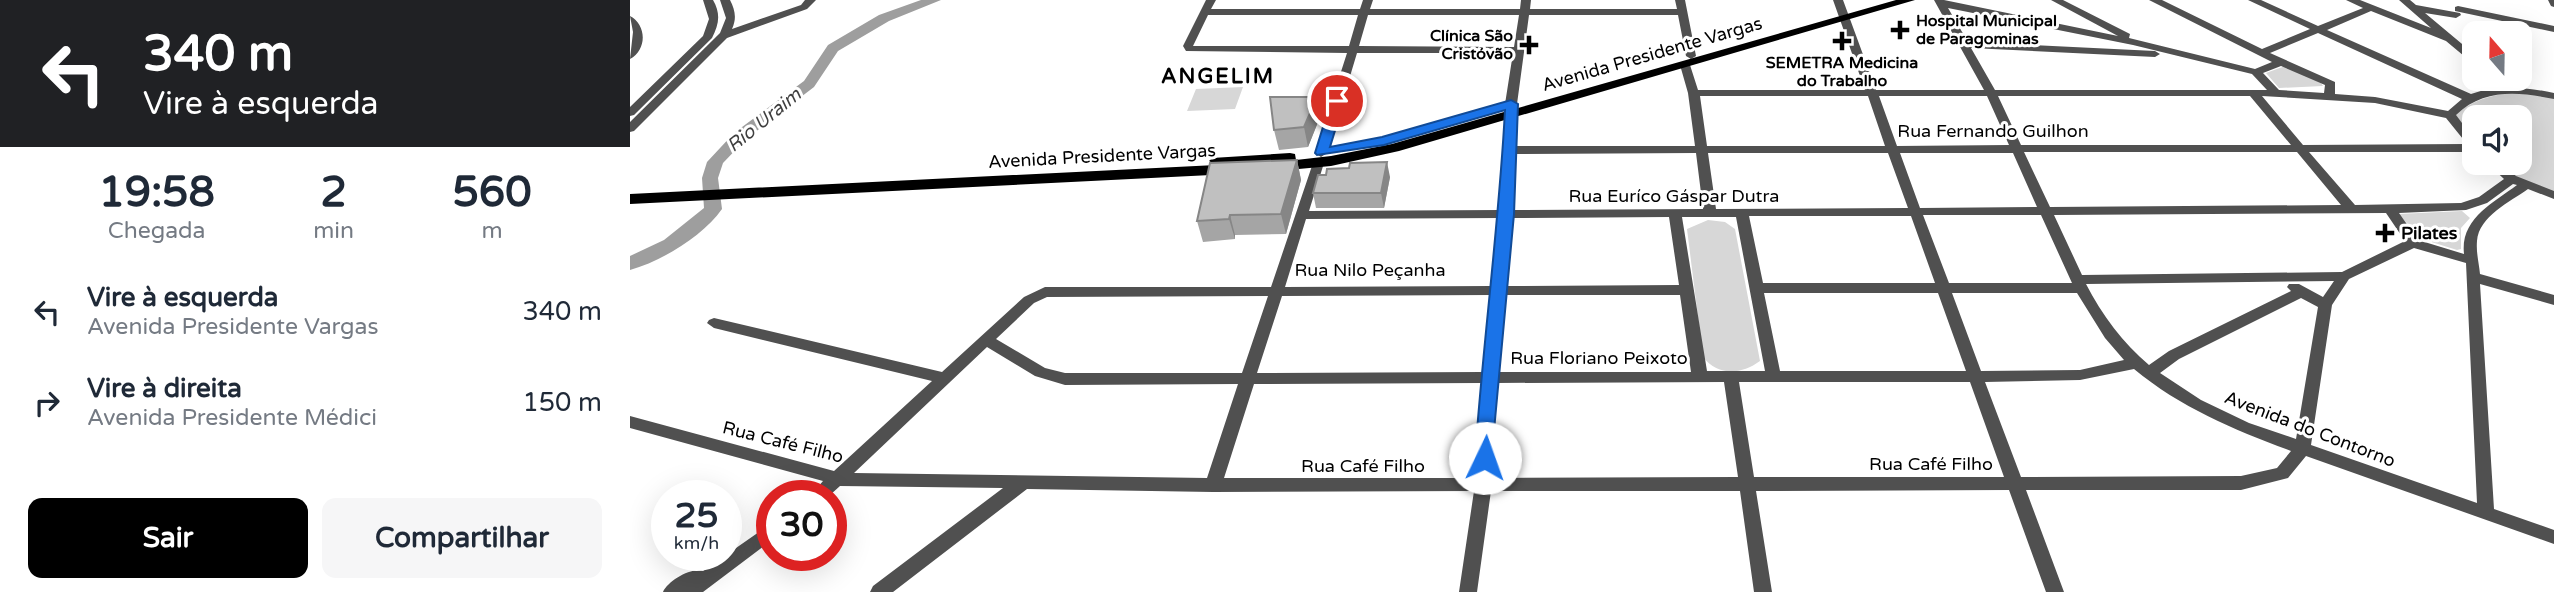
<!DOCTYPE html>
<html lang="pt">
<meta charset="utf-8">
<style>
body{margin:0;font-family:"Varela Round",sans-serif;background:#f6f6f7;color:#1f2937;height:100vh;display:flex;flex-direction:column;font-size:26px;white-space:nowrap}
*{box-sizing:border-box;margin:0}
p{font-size:23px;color:#747a83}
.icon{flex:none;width:38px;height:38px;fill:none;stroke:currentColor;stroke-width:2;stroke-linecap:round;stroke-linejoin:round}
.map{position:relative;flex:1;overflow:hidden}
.side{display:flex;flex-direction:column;background:#fff;width:630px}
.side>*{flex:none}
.hud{background:#202124;color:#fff;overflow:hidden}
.needle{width:46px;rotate:340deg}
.fabs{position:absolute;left:1832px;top:21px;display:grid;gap:14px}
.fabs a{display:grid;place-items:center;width:70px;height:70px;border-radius:14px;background:#fff;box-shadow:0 7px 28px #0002;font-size:35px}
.speed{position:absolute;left:21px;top:480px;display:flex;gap:14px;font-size:35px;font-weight:700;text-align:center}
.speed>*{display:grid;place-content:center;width:91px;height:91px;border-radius:50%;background:#fff;box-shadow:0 7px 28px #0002;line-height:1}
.speed small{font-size:18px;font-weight:400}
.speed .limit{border:10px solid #d22;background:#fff;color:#111}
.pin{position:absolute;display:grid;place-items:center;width:60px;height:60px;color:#fff;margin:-30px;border:4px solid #fff;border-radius:50%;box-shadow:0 2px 7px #0007}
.me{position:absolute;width:77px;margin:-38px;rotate:3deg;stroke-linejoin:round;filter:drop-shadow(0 0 5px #0008)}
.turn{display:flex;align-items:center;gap:24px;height:147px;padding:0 28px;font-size:32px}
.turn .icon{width:91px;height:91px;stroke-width:2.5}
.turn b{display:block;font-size:49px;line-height:60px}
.eta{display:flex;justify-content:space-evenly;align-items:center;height:119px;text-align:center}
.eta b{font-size:42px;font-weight:700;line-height:49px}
.button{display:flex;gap:14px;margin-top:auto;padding:14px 28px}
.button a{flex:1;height:80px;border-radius:14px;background:#000;color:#fff;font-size:28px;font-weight:700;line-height:80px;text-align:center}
.button a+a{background:#f6f6f7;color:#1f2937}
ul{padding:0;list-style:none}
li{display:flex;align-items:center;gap:21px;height:91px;padding:0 28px}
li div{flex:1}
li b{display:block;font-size:26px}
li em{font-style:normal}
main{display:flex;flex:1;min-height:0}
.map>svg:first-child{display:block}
.green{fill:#d7d7d7}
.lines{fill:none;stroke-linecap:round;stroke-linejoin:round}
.river{fill:#9e9e9e;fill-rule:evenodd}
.minor{fill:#505050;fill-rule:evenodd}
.major{fill:#000;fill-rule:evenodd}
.wall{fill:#a5a5a5}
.shaded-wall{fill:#868686}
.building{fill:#c0c0c0;stroke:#868686;stroke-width:2}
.route{fill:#1a73e8;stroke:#114b97;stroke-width:2}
.poi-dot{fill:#000;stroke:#fff;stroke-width:2.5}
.labels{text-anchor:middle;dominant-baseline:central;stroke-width:6;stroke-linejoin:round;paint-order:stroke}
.far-poi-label{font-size:16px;font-weight:bold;fill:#000;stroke:#fff;text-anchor:start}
.street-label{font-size:18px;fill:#000;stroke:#fff}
.poi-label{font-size:18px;font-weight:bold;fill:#000;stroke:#fff;text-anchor:start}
.water-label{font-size:19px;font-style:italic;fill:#3f3f3f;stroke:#fff}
.far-district-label{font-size:21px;font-weight:bold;letter-spacing:2px;fill:#000;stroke:#fff}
</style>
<main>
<section class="side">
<div class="hud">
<div class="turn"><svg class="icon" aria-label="left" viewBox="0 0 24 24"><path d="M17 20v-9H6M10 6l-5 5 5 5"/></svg><div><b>340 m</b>Vire à esquerda</div></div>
</div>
<div class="eta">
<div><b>19:58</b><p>Chegada</p></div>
<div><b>2</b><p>min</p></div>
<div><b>560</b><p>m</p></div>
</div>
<ul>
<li><svg class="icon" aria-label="left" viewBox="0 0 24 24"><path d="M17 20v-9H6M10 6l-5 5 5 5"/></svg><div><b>Vire à esquerda</b><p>Avenida Presidente Vargas</p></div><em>340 m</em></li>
<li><svg class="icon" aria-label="right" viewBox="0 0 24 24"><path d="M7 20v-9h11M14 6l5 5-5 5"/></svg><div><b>Vire à direita</b><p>Avenida Presidente Médici</p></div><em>150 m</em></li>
</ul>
<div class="button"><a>Sair</a><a>Compartilhar</a></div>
</section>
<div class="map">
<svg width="1924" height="592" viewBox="0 0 1924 592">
<rect width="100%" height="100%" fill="#fff"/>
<!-- green -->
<path class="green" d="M1655,66L1691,83L1693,86L1649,88L1636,73Z
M613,87L605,109L557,111L566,89Z
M1896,92L1924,98V192L1897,185L1865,163H1890V117H1844V141L1823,117C1843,98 1869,93 1896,92Z
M1832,211L1840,218L1831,228V249L1827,250L1792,239L1768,214Z
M1078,220L1095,222L1105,229L1130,361C1111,375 1088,376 1073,357L1057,229Z"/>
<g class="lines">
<!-- river -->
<path class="river" d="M291,0H311L259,21L208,51L184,87L116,139L93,163L88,178L92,209C73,236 32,261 0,270V256L34,240L74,208L72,178L77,162L104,133L174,81L198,45L249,15Z"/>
<!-- minor -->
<path class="minor" d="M73,0H83C91,14 89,24 82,38L4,115L0,116V107L73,36L79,19Z
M90,0H100C105,10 107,18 102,29L171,5L175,0H186L177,9L97,38L4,131L0,132V122L90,33L96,18Z
M576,0H586L581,9H730L733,0H743L740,9H890L891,0H901L900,9H1047L1045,0H1055L1066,56L1061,59L1056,56L1048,15H899L887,104L885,146H1065L1058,93L1050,65L1055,62L1060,65L1068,90H1235L1203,0H1213L1246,90H1354L1304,0H1314L1488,36L1421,0H1433L1500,34L1499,38L1625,69L1642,62L1519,0H1532L1632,49L1680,29L1618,0H1631L1688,26L1733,8L1716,0H1730L1801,28L1769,0H1780L1786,5L1830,13L1831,15L1826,18L1795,13L1844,54V62L1840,61L1816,41L1741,11L1697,30L1841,94C1869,84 1895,87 1924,93V99C1889,92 1854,88 1826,115L1844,139V152H1679L1725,205L1831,203L1849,197L1874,179L1857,163H1870L1886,176L1924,191V199L1898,189C1880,202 1849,216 1847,241C1846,253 1849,263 1850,274L1924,295V305L1850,284L1864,509L1924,530V544L1676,456L1658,478L1611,490H1396L1434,592H1416L1379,490L1126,491L1142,592H1124L1110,491H861L847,592H829L844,491L583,492L397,489L263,592H240L243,586L373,488L210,486L200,495H181L193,481L0,428V416L204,471L302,381L84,328L77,323L79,320L84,318L312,372L394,297L415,287H641L684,160H692L694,163L679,211L871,210L875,104L883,53H727L697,153L691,157L685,153L717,53L556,51L553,46ZM1318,8L1503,45L1622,74L1637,90H1365L1341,48L1525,57L1530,54L1525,51L1338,42ZM578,15H728L719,46H563ZM738,15H889L884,47L729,46ZM1688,33L1832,99L1818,111L1745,97L1705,94V82L1640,53ZM1651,66L1695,85L1694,93L1649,90L1633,73ZM1070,96H1238L1255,146H1077ZM1249,96H1357L1379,145L1267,146ZM1368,96H1620L1661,145H1391ZM1632,96L1745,103L1816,118L1837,144L1673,145ZM1394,152H1667L1711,205L1420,207ZM1066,153L1073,209L884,210L885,154ZM1078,153H1258L1278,208L1086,209ZM1270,153H1383L1407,207L1290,208ZM1883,184L1887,185C1863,203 1830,219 1834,254L1788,240L1769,213L1836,210L1857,203ZM1756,213L1775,241L1712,272L1452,275L1424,215ZM1293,215H1411L1442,283H1319ZM1119,216H1281L1305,283H1133ZM1039,217L1049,285L876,286L883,218ZM1052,217H1106L1135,371H1077ZM870,218L862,286L655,287L676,219ZM1784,248L1836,263L1847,503L1681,445L1702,305L1719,279ZM1704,281L1693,297L1669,284H1659L1657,287L1661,291L1539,351L1519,365C1493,343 1472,315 1456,284ZM1134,293H1308L1336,371H1150ZM1322,293H1447L1475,338L1494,360L1450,370L1351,371ZM861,295L852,372L627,373L652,296ZM875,295H1050L1061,372H867ZM638,296L612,373H435L415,368L366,339L404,303L417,297ZM1671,298L1688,307L1666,439L1619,423L1571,400L1530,373L1549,359ZM357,347L405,376L435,385L608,384L577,478L224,473ZM1504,369C1551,408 1605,430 1661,451L1647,468L1611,476L1391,477L1355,382L1450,380ZM1094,382L1108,477L862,478L866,383ZM1109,382H1340L1374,477H1124ZM851,383L845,478H594L624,384Z
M1918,0H1924V7L1921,6Z
M1828,6L1924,26V32L1825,11V7Z
M0,16C17,25 17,50 0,59L3,32Z
M142,523V540L73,592H33C38,581 61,567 73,571Z"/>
<!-- major -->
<path class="major" d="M1266,0H1285L769,151L701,166L647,171L639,166L643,162L602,165L609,169L601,174L0,204V194L586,165L579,161L582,158L660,153L665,154L666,160L701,156L762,144Z"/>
</g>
<!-- wall -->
<path class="wall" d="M690,117L678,147L649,150L644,130Z
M667,160L671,180L656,234L605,235V239L573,242L567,221Z
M760,177L754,208H686L683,193Z"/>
<!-- shaded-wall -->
<path class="shaded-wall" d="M687,97L690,117L678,147L674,127Z
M667,160L671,180L656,234L651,214Z
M757,162L760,177L754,208L751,193Z
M600,215L605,235V239L599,219Z"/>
<!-- building -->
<path class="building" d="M640,97H687L674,127L644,130Z
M667,160L651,214L600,215L599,219L567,221L580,163Z
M757,162L751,193H683L688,175H696L697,169L719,168L720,163Z"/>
<!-- route -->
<path class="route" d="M707,98L714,101L700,147L752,137L881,100L888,104L884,214L861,463H848L845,458C853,341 869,226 875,110L754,145L687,155L685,153L701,101Z"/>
<!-- markers -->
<g class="poi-dot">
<path d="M1266.5 19.5h7v7h7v7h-7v7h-7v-7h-7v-7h7z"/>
<path d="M1208.5 30.5h7v7h7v7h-7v7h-7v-7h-7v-7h7z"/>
<path d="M895.5 34.5h7v7h7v7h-7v7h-7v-7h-7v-7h7z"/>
<path d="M1751.5 222.5h7v7h7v7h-7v7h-7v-7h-7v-7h7z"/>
</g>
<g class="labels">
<!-- far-poi labels -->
<g class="far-poi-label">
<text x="1286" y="21">Hospital Municipal<tspan x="1286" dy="18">de Paragominas</tspan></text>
<text x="883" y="36" text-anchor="end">Clínica São<tspan x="883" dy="18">Cristóvão</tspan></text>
<text x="1212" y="63" text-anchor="middle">SEMETRA Medicina<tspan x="1212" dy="18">do Trabalho</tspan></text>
</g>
<!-- street labels -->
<g class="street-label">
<text transform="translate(1022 54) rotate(-16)">Avenida Presidente Vargas</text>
<text x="1363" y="131">Rua Fernando Guilhon</text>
<text transform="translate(472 156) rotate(-3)">Avenida Presidente Vargas</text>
<text x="1044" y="196">Rua Euríco Gáspar Dutra</text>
<text x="740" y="270">Rua Nilo Peçanha</text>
<text x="969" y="358">Rua Floriano Peixoto</text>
<text transform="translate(1680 429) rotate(21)">Avenida do Contorno</text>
<text transform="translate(153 442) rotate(14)">Rua Café Filho</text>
<text x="1301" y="464">Rua Café Filho</text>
<text x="733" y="466">Rua Café Filho</text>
</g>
<!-- poi labels -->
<g class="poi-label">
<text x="1771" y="233">Pilates</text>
</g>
<!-- water labels -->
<g class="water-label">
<text transform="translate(134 120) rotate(-39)">Rio Uraim</text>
</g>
<!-- far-district labels -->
<g class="far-district-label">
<text x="588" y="76">ANGELIM</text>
</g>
</g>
</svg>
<div class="fabs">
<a><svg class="needle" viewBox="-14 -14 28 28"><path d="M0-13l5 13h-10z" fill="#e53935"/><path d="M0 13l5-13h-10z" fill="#747a83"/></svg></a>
<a><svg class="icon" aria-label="sound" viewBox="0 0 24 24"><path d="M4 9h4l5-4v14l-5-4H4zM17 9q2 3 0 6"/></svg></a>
</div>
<div class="speed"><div>25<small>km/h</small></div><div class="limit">30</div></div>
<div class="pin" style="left:707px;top:101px;background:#d93025"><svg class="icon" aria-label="arrive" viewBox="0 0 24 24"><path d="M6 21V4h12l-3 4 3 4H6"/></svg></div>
<svg class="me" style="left:855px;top:458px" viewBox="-20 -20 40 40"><circle r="19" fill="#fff"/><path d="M0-13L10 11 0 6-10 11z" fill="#1a73e8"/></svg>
</div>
</main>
